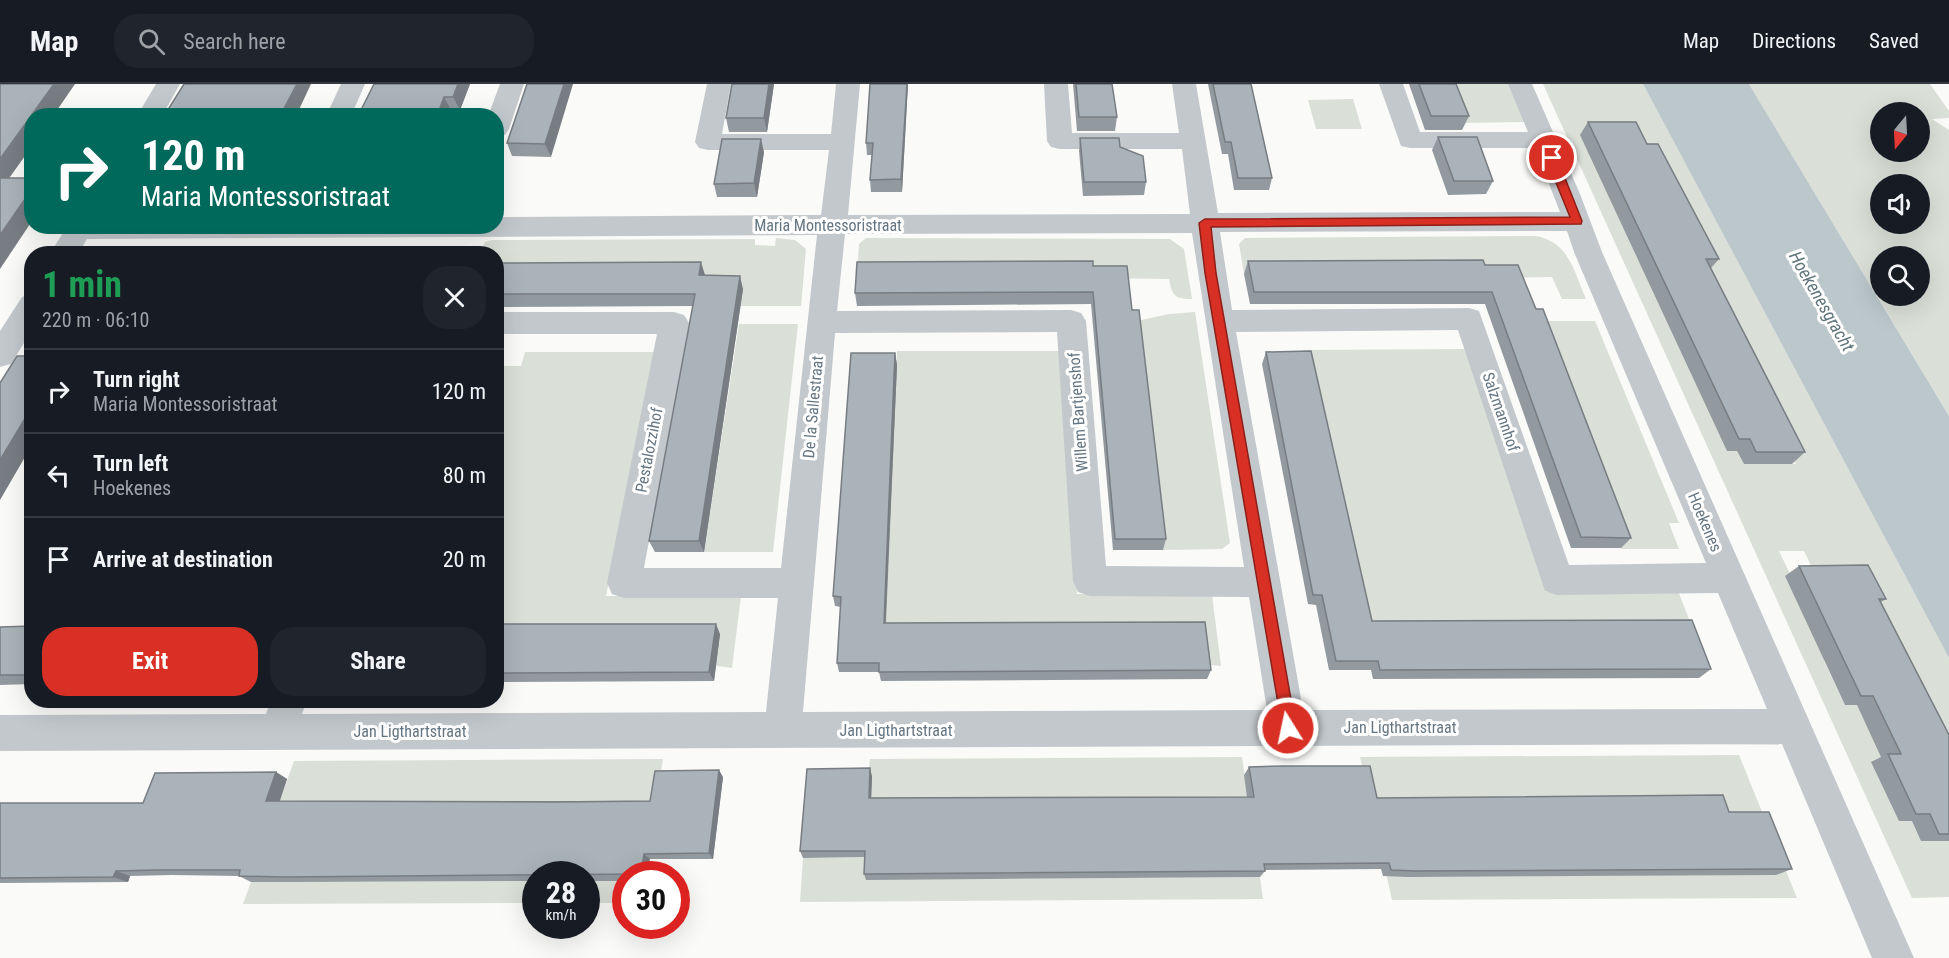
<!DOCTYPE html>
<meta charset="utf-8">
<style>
body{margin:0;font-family:"Roboto Condensed",sans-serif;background:#20242c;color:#f1f3f6;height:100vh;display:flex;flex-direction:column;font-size:22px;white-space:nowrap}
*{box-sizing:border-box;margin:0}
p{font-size:20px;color:#9ea1a6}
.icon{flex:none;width:33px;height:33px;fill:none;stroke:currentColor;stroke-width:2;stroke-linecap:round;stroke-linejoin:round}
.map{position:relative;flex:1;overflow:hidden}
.details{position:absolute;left:24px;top:162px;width:480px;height:462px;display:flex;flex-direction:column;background:#171b24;border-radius:24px;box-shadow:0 6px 24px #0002}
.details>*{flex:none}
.guide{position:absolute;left:24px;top:24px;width:480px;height:126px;border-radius:24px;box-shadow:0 6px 24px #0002;background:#00695c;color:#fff;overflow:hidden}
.needle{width:39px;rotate:198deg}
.controls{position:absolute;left:1870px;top:18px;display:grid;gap:12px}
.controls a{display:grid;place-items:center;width:60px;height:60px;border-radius:50%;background:#171b24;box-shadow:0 6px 24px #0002;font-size:30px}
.speed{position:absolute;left:522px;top:777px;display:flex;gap:12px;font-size:30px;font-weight:700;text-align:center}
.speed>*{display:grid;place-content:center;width:78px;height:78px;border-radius:50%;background:#171b24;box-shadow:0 6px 24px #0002;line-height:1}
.speed small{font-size:15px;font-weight:400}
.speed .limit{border:9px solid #d22;background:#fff;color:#111}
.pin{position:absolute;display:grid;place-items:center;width:51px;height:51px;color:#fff;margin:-26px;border:3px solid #fff;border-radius:50%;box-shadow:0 2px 6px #0007}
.me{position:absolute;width:66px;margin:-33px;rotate:350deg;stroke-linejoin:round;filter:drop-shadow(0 0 4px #0008)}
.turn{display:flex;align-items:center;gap:21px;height:126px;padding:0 18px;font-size:27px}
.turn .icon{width:78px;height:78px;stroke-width:2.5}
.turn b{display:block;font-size:42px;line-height:51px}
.round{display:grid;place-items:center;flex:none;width:63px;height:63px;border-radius:24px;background:#20242c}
.headline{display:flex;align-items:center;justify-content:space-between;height:102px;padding:0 18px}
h1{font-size:36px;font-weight:700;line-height:45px;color:#1e9e55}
.cta{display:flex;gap:12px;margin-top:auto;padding:12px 18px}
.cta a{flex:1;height:69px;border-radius:24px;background:#d93025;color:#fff;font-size:24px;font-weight:700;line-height:69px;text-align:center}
.cta a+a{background:#20242c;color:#f1f3f6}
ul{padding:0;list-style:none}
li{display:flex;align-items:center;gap:18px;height:84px;padding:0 18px;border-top:2px solid #363941}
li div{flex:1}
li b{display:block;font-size:22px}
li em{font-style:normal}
header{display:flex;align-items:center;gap:36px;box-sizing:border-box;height:84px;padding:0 30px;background:#171b24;border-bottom:2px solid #363941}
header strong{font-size:28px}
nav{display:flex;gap:33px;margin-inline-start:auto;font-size:21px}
.search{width:420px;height:54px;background:#20242c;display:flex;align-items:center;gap:15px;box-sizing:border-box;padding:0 21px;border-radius:24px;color:#9ea1a6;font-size:22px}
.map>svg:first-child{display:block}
.green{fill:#dadfd7;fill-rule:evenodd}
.water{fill:#bbc7cb}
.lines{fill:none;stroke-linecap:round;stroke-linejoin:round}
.minor{fill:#c3c8cc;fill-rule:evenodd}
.wall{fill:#929a9f}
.shaded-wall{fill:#777d82}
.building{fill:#aab3b9;stroke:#777d82;stroke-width:1.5}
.route{fill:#d93025;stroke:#8d1f18;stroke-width:1.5}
.labels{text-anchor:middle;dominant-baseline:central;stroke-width:6;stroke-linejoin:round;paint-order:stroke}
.street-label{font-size:16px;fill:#657683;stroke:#fff}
.water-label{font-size:18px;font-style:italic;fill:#60757c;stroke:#fff}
</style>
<header>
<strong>Map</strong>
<div class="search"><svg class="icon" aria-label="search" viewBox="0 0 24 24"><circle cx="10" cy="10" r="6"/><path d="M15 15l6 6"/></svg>Search here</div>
<nav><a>Map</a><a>Directions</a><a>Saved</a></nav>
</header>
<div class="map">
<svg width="1949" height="874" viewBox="0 0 1949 874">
<rect width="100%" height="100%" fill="#fafaf8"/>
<!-- green -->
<path class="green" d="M1445,0H1509L1525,38L1460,39Z
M1543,0H1643L1949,574V813L1912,814ZM1627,151H1677L1639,178ZM1790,366L1796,380H1744L1737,367H1727ZM1779,467H1804L1816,492H1791ZM1824,577L1825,576L1927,638H1865L1857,621H1845Z
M1749,0H1930L1949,27V34L1932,35L1949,46V332ZM1881,28H1920V68H1881ZM1881,100H1920V140H1881ZM1881,172H1920V212H1881Z
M1353,15L1362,45H1316L1308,16Z
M1535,152C1569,157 1574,188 1586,215H1562L1552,193L1478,194L1476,188L1244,190L1239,160L1245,154Z
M776,154L795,156L806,165L801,222H740L497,192L496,170H480L485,158L492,156L755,155V161L775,162Z
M866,154L1170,155L1184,165L1192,215C1175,215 1172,212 1169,195L857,191L859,160Z
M1195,228L1230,459L1222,465L1163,466L1137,237L1169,230Z
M1535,237H1595L1679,439H1669L1679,465H1621Z
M739,240H798L773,468H704Z
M1466,265L1546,508L1678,507L1706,578L1364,546L1303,266Z
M897,267H1061L1077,510L1212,511L1221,582L885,549Z
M525,268H655L606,512H741L732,584L497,551L496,282H521Z
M1739,671L1797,814L1392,816L1360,673Z
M1242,673L1251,737L870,738L872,693L868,692L870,675Z
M663,675L653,740L271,741L294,677Z
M867,773L997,795L1260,793L1263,815L800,818L803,774Z
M535,797V819L243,820L251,798Z
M586,797H625V819H587Z"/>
<!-- water -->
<path class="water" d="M1643,0H1749L1949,332V574Z"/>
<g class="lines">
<!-- minor -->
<path class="minor" d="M156,0H180L162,32H137Z
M341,0H365L351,32H326Z
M500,0H524L509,45L505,51L496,53V32H488Z
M707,0H731L722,50H831L836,0H860L848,131L1190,130L1182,65H1060L1051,63L1047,57L1044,0H1068L1072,49H1179L1172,0H1196L1218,129L1560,128L1535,64H1410L1401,62L1379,0H1403L1420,48H1528L1508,0H1532L1580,110L1602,168L1914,874H1872L1782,660L0,667V631L266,630L271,616H307L302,630L766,628L778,514H624L612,510L607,499L657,250H496V228H674L684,231L689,239L644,484H781L817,151L87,155L78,170H50L67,142H496V133L821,131L829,66H708L699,64L695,58ZM1567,147L1574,168L1706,479L1569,481L1479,227L1469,224L1232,226L1220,148ZM1192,149L1244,483L1106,482L1086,237L1081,229L1071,226L837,227L845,150ZM1458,246L1545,507L1557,511L1718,509L1767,625L1303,626L1236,248ZM1057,248L1073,497L1078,508L1090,512L1249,513L1267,626L803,628L835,249Z
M32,210V246L11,280L0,283V247L22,213Z"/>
</g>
<!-- wall -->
<path class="wall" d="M470,0L460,26H451L449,32H358Z
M527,0L551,73L512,72L507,59Z
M774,0L767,48H729L726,34Z
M908,0L902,108H871L870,96L872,71H867L866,59Z
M1073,0H1112L1117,33L1115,47H1077Z
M1208,0H1251L1272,94L1269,106H1234L1228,70H1222Z
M1409,0H1456L1469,32L1462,46H1425Z
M1588,38L1647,60L1719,175L1711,184L1805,368L1792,380H1744L1737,367H1727L1580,51Z
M1438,53L1493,97L1486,110L1448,111L1432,66Z
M1080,54L1120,63L1146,98L1144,111L1083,112L1079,67Z
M764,68L757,113H717L714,100Z
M1248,177L1485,181L1536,225L1631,454L1621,464H1571L1485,220H1250L1244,190Z
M496,179L705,191L743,205L704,468H655L649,457L693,222L496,223Z
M1093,182L1132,226L1166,455L1163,466H1113L1091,220L857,222L855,209Z
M1266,268L1372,537L1711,585L1699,594L1373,595L1371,586H1329L1316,521L1308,520L1262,280Z
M895,269L897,281L886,539L1211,586L1207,595L881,597L879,588H839L837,579L841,523L835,522L833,512Z
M1799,482L1886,515L1881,518L1949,651V757H1921L1912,737H1899L1871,678L1881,673L1857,621H1845L1785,492Z
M496,540L720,550L714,597L496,598Z
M32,542V600L0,601V543Z
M1249,683L1377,714L1729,728L1792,785L1776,791L1407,793L1383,792L1381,785L1265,786V787L1260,793L866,796L864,790V773L803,774L800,767L872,692L871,714L1247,713L1244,691Z
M276,688L287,695L280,717H650L723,693L713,775H650L626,790V797H586V790H536V797L296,798H251L239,792L172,791L130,792L128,798L0,799V719H143Z"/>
<!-- shaded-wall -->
<path class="shaded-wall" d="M54,0H75L53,32H32V62L0,107V75Z
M297,0H311L296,32H280Z
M458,0H470L460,26L453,13Z
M564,0H573L551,73L545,60Z
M769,0H774L767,48L764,34Z
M907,0H908L902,108L901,95Z
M444,13L451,26L449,32H437Z
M761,55L764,68L757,113L754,99Z
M32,105V137L0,185V151Z
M701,178L705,191H699Z
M740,192L743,205L704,468L699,457Z
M895,269L897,281L885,549L884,539Z
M32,323V361L0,416V376Z
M716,540L720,550L714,597L709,588Z
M870,684L872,692L871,721L869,714Z
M719,686L723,693L713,775L709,769Z
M276,688L287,695L277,724L266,717Z
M644,770L650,775L647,790H641Z
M116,787L130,792L128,798L113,793Z"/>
<!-- building -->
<path class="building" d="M0,0H54L0,75Z
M184,0H297L280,32H164Z
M374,0H458L453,13H444L437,32H358Z
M527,0H564L545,60L507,59Z
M732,0H769L764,34H726Z
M870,0H907L901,95L870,96L873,59H866Z
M1076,0H1112L1117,33H1079Z
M1213,0H1251L1272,94H1238L1231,58H1225Z
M1419,0H1456L1469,32H1431Z
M1588,38H1636L1647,60H1658L1719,175H1706L1805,368H1756L1750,355H1739Z
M1438,53H1477L1493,97H1454Z
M1080,54H1119L1120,63L1143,72L1146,98H1084Z
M722,55H761L754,99L714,100Z
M0,94H32V105L0,151Z
M1483,176L1485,181H1518L1536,225H1543L1631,454L1581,453L1492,208H1254L1248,177Z
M1093,177V182H1127L1132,226H1139L1166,455H1115L1093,208L855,209L857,178Z
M701,178L699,191L740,192L699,457H649L695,210H496V179Z
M1311,267L1372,537L1692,536L1711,585L1380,586L1378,577H1336L1322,511H1313L1266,268Z
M851,269H895L884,539L1205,538L1211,586L879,588V579H837L841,513L833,512Z
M17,272H32V323L0,376V299Z
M1868,481L1886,515H1879L1949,651V750H1939L1930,730H1916L1888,670H1901L1873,612H1861L1799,482Z
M496,540H716L709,588L496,589Z
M32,542V591H0V543Z
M1282,682H1370L1377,714L1723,711L1729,728H1769L1792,785L1416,787L1391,786L1389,779L1264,780L1265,787L864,790L865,767H800L807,685L870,684L869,714L1254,713L1249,683Z
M719,686L709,769L644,770L641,790L284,793L239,792L240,786H158L116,787L113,793L0,794V719H143L155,689L276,688L266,717L553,718L650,717L655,687Z"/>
<!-- route -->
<path class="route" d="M1552,70L1557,74L1582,137L1581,140L1211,143L1216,189L1296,644L1294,649L1288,651L1283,649L1205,189L1199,139L1205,135L1570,133L1546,74Z"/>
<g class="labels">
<!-- street labels -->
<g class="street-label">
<text x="828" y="141">Maria Montessoristraat</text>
<text transform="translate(813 323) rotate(-85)">De la Sallestraat</text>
<text transform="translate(1078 328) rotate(-94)">Willem Bartjenshof</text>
<text transform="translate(1501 328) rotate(71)">Salzmannhof</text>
<text transform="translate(649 366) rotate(-79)">Pestalozzihof</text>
<text transform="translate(1705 438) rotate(67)">Hoekenes</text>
<text x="1400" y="643">Jan Ligthartstraat</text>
<text x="896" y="646">Jan Ligthartstraat</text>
<text x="410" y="647">Jan Ligthartstraat</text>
</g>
<!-- water labels -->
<g class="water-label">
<text transform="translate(1822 217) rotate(60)">Hoekenesgracht</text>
</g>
</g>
</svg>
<div class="controls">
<a><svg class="needle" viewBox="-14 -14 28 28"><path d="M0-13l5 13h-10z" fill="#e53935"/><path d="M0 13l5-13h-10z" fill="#9ea1a6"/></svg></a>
<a><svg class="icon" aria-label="sound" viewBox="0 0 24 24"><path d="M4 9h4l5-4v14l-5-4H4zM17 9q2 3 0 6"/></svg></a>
<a><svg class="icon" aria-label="search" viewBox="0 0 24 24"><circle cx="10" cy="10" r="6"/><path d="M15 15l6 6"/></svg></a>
</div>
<div class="speed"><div>28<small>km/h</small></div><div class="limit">30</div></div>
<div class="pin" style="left:1552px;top:74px;background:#d93025"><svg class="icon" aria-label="arrive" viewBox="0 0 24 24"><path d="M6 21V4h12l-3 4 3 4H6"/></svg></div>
<svg class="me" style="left:1288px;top:644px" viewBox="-20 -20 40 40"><circle r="17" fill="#d93025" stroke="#fff" stroke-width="3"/><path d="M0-11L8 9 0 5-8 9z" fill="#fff"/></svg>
<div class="guide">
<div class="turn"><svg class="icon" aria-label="right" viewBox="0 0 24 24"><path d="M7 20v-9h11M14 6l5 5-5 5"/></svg><div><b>120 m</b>Maria Montessoristraat</div></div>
</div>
<section class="details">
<div class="headline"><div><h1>1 min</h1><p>220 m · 06:10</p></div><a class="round"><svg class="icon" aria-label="close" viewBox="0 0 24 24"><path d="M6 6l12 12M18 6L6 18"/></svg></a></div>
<ul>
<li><svg class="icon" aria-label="right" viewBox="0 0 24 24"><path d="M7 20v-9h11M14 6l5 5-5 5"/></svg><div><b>Turn right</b><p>Maria Montessoristraat</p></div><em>120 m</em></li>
<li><svg class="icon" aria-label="left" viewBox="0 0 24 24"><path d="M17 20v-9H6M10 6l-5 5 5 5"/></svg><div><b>Turn left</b><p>Hoekenes</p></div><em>80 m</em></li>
<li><svg class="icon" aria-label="arrive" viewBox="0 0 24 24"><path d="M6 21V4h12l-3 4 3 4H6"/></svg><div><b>Arrive at destination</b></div><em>20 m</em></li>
</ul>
<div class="cta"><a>Exit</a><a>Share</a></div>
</section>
</div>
